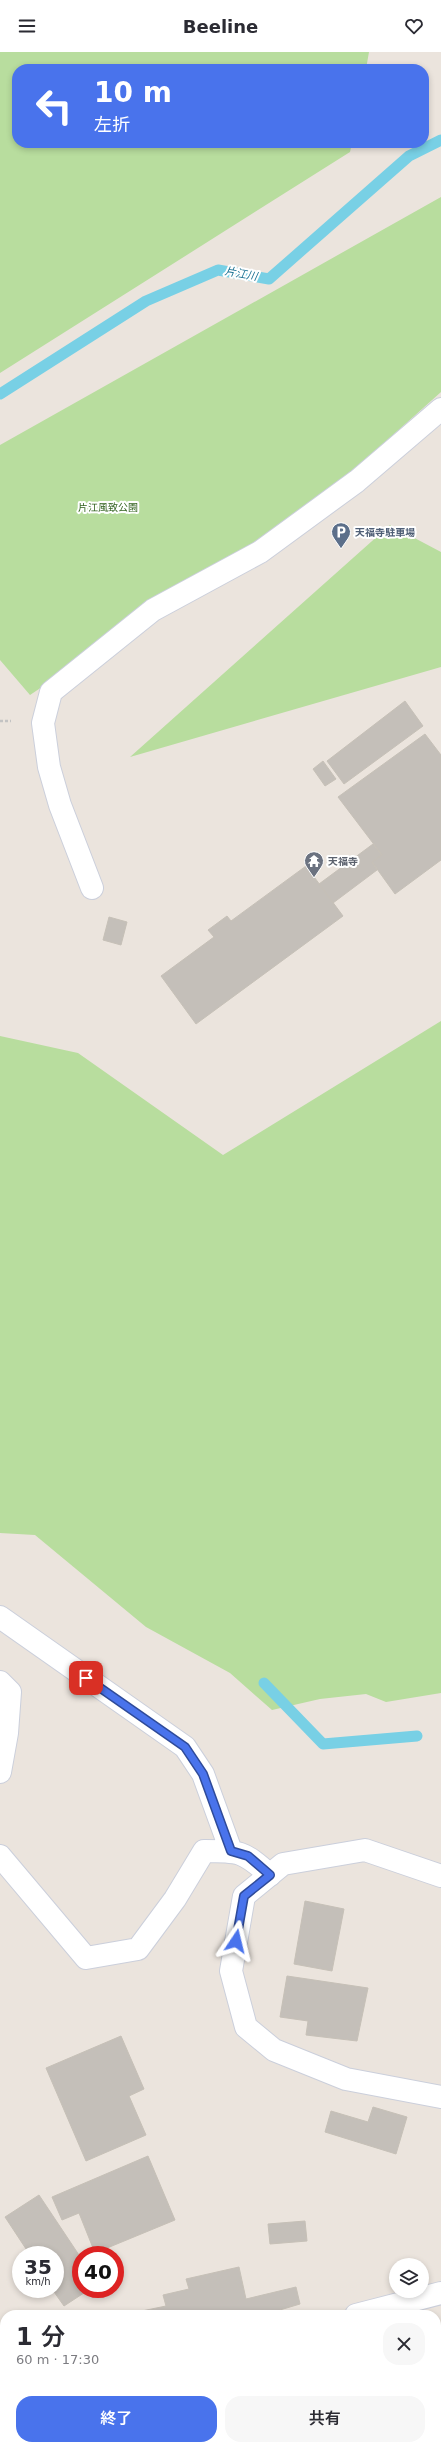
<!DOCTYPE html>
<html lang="ja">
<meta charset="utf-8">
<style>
body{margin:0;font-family:"DejaVu Sans","Noto Sans JP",sans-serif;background:#f7f7f7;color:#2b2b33;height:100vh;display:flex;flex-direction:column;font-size:15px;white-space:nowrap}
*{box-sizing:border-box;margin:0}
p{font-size:13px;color:#7c7c81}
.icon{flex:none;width:22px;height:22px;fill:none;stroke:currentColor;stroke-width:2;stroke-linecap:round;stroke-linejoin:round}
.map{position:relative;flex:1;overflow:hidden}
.sheet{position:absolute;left:0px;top:2258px;width:441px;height:140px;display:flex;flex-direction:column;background:#fff;border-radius:16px 16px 0 0;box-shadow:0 2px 6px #0003}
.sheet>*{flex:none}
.hud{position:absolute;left:12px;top:12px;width:417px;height:84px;border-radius:16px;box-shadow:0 2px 6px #0003;background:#4973ec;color:#fff;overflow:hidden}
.controls{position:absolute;left:389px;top:2206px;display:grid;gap:8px}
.controls a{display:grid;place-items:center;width:40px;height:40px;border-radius:50%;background:#fff;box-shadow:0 2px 6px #0003;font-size:20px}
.speed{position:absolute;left:12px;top:2194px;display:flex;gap:8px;font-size:20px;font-weight:700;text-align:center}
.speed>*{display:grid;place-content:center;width:52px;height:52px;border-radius:50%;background:#fff;box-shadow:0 2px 6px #0003;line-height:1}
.speed small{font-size:10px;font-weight:400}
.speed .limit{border:6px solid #d22;background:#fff;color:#111}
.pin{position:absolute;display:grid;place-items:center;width:34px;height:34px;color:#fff;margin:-17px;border-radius:8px;box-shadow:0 2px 6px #0006}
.me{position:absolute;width:44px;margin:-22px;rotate:10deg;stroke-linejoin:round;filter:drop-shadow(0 0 3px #0008)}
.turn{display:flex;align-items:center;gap:14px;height:84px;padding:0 16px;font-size:18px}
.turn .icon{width:52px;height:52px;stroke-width:2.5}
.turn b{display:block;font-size:28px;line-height:34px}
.round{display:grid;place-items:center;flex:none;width:42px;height:42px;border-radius:16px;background:#f7f7f7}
.head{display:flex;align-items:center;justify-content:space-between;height:68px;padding:0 16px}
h1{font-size:24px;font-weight:600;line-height:30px}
.action{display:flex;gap:8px;margin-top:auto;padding:8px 16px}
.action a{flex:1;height:46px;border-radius:16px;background:#4973ec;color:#fff;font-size:16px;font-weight:600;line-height:46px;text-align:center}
.action a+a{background:#f7f7f7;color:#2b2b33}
header{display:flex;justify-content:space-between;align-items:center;height:52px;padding:0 16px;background:#fff;font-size:18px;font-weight:600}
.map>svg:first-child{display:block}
.green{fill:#b8dd9e}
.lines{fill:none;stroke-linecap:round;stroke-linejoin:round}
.stream{stroke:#78d0e5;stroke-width:11}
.building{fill:#c4bfb9;stroke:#c6c0b7}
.lane-casing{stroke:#cbcfdb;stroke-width:24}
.street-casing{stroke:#cbcfdb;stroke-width:24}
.secondary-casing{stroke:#cbcfdb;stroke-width:24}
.path{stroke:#c3c3c3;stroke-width:2.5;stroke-dasharray:3 2;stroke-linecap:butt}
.lane{stroke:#fff;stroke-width:22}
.street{stroke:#fff;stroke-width:22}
.secondary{stroke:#fff;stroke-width:22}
.route-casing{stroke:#2f4b99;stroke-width:10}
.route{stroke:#4973ec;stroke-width:7}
.labels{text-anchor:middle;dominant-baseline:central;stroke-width:4;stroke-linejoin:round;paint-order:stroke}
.park-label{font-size:10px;fill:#32621f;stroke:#fff}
.service-label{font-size:10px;font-weight:bold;fill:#4e5e75;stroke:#fff;text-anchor:start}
.worship-label{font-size:10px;font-weight:bold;fill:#5b616d;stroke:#fff;text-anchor:start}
.water-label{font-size:11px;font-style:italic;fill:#186f91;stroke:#fff}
</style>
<header><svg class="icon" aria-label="menu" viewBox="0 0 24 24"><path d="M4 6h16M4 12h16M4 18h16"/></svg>Beeline<svg class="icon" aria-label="heart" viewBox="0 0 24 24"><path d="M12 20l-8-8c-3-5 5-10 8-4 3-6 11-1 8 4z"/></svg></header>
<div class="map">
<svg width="441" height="2398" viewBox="0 0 441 2398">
<rect width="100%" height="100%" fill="#ebe4dd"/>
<!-- green -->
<path class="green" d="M0,0H369L366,17H17V91H352L350,100L0,321Z
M441,145V340L355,417L269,483L30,643L0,608V393Z
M390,473L441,500V615L130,705Z
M441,969V1641L386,1650L366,1642L320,1647L272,1658L230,1621L146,1575L35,1483L0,1481V984L78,1001L223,1103Z
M441,2369V2398H382L392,2393H436V2372Z"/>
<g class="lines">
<!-- stream -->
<path class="stream" d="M0,342L146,249L218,218L269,227L409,104L441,88
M264,1631L323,1692L417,1684"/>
</g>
<!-- building -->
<path class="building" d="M405,649L423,674L344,732L327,709Z
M425,682L441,703V808L395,842L372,810L382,803L338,745Z
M323,709L336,727L325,734L313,717Z
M373,792L382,803L372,810L377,818L333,851L319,832Z
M306,814L343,864L196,972L161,924L214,885L208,878L227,864L231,869Z
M109,865L127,870L121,893L103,888Z
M305,1849L344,1857L332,1919L294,1912Z
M287,1924L368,1936L357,1989L306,1983L308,1969L280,1965Z
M121,1984L144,2037L129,2044L146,2083L86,2109L46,2016Z
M373,2055L407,2065L396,2102L325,2080L331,2059L368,2070Z
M148,2104L175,2168L95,2201L79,2161L62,2168L52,2145Z
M39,2143L81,2206V2237H90L64,2254L52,2237H55V2203H30L5,2165Z
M305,2169L307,2189L270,2192L268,2172Z
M239,2215L246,2247L296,2235L300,2252L263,2263L261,2260L250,2263H138L137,2260L166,2254L163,2243L189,2237L186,2227Z
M24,2393H40L41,2398H4Z"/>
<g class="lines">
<!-- lane casing -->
<g class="lane-casing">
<path id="lane" d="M0,1565L185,1695L203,1722L231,1799
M0,1630L10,1640L7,1681L0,1720
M0,1804L86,1906L138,1897L175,1847L204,1799C240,1799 243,1799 270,1823"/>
</g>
<!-- street casing -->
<g class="street-casing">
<path id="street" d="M92,836L60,753L49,715L43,671L51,640L153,558L260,500L357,429L441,357"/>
</g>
<!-- secondary casing -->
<g class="secondary-casing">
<path id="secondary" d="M441,1824L365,1798L283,1812L244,1844L231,1919L246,1975L274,1998L346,2027L441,2045
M356,2263L441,2241
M0,2349L5,2348"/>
</g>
<!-- path -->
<path class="path" d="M0,669H11"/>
<!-- lane -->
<use href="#lane" class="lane"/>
<!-- street -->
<use href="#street" class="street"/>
<!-- secondary -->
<use href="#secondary" class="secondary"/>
</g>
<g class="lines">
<!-- route casing -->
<g class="route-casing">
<path id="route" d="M86,1626L185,1695L203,1722L231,1799L248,1804L270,1823L244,1844L236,1889"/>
</g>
<!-- route -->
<use href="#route" class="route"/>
</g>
<!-- icons -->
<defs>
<g id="parking-pin" transform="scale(1)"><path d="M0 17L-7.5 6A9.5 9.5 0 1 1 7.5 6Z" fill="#5c6f8a" stroke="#fff"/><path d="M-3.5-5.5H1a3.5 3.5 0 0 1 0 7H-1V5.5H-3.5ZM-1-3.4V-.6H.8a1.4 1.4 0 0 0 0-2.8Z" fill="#fff"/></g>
<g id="temple-pin" transform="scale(1)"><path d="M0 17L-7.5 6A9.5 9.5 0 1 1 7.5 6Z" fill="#6b7280" stroke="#fff"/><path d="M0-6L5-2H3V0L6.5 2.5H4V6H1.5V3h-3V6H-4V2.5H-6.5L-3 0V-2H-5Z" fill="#fff"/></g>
</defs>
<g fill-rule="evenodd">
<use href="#parking-pin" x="341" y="480"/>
<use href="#temple-pin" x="314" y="809"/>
</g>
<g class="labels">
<!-- park labels -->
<g class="park-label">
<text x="108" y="455">片江風致公園</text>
</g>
<!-- service labels -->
<g class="service-label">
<text x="355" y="480">天福寺駐車場</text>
</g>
<!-- worship labels -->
<g class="worship-label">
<text x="328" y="809">天福寺</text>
</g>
<!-- water labels -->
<g class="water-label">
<text transform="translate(241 222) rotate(10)">片江川</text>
</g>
</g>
</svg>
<div class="controls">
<a><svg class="icon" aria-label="layers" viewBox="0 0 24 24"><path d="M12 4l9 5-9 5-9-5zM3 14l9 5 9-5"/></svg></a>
</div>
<div class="speed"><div>35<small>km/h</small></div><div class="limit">40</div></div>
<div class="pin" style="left:86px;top:1626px;background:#d93025"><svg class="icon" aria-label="arrive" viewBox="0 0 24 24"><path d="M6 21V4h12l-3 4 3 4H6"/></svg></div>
<svg class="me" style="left:236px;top:1889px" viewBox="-20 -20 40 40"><path d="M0-17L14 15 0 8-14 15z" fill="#4973ec" stroke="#fff" stroke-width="4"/></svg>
<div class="hud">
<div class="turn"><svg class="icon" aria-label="left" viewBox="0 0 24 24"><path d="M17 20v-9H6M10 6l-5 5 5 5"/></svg><div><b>10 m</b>左折</div></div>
</div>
<section class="sheet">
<div class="head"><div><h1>1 分</h1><p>60 m · 17:30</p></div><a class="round"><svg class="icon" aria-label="close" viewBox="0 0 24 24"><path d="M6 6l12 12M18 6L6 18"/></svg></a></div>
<div class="action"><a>終了</a><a>共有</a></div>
</section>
</div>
